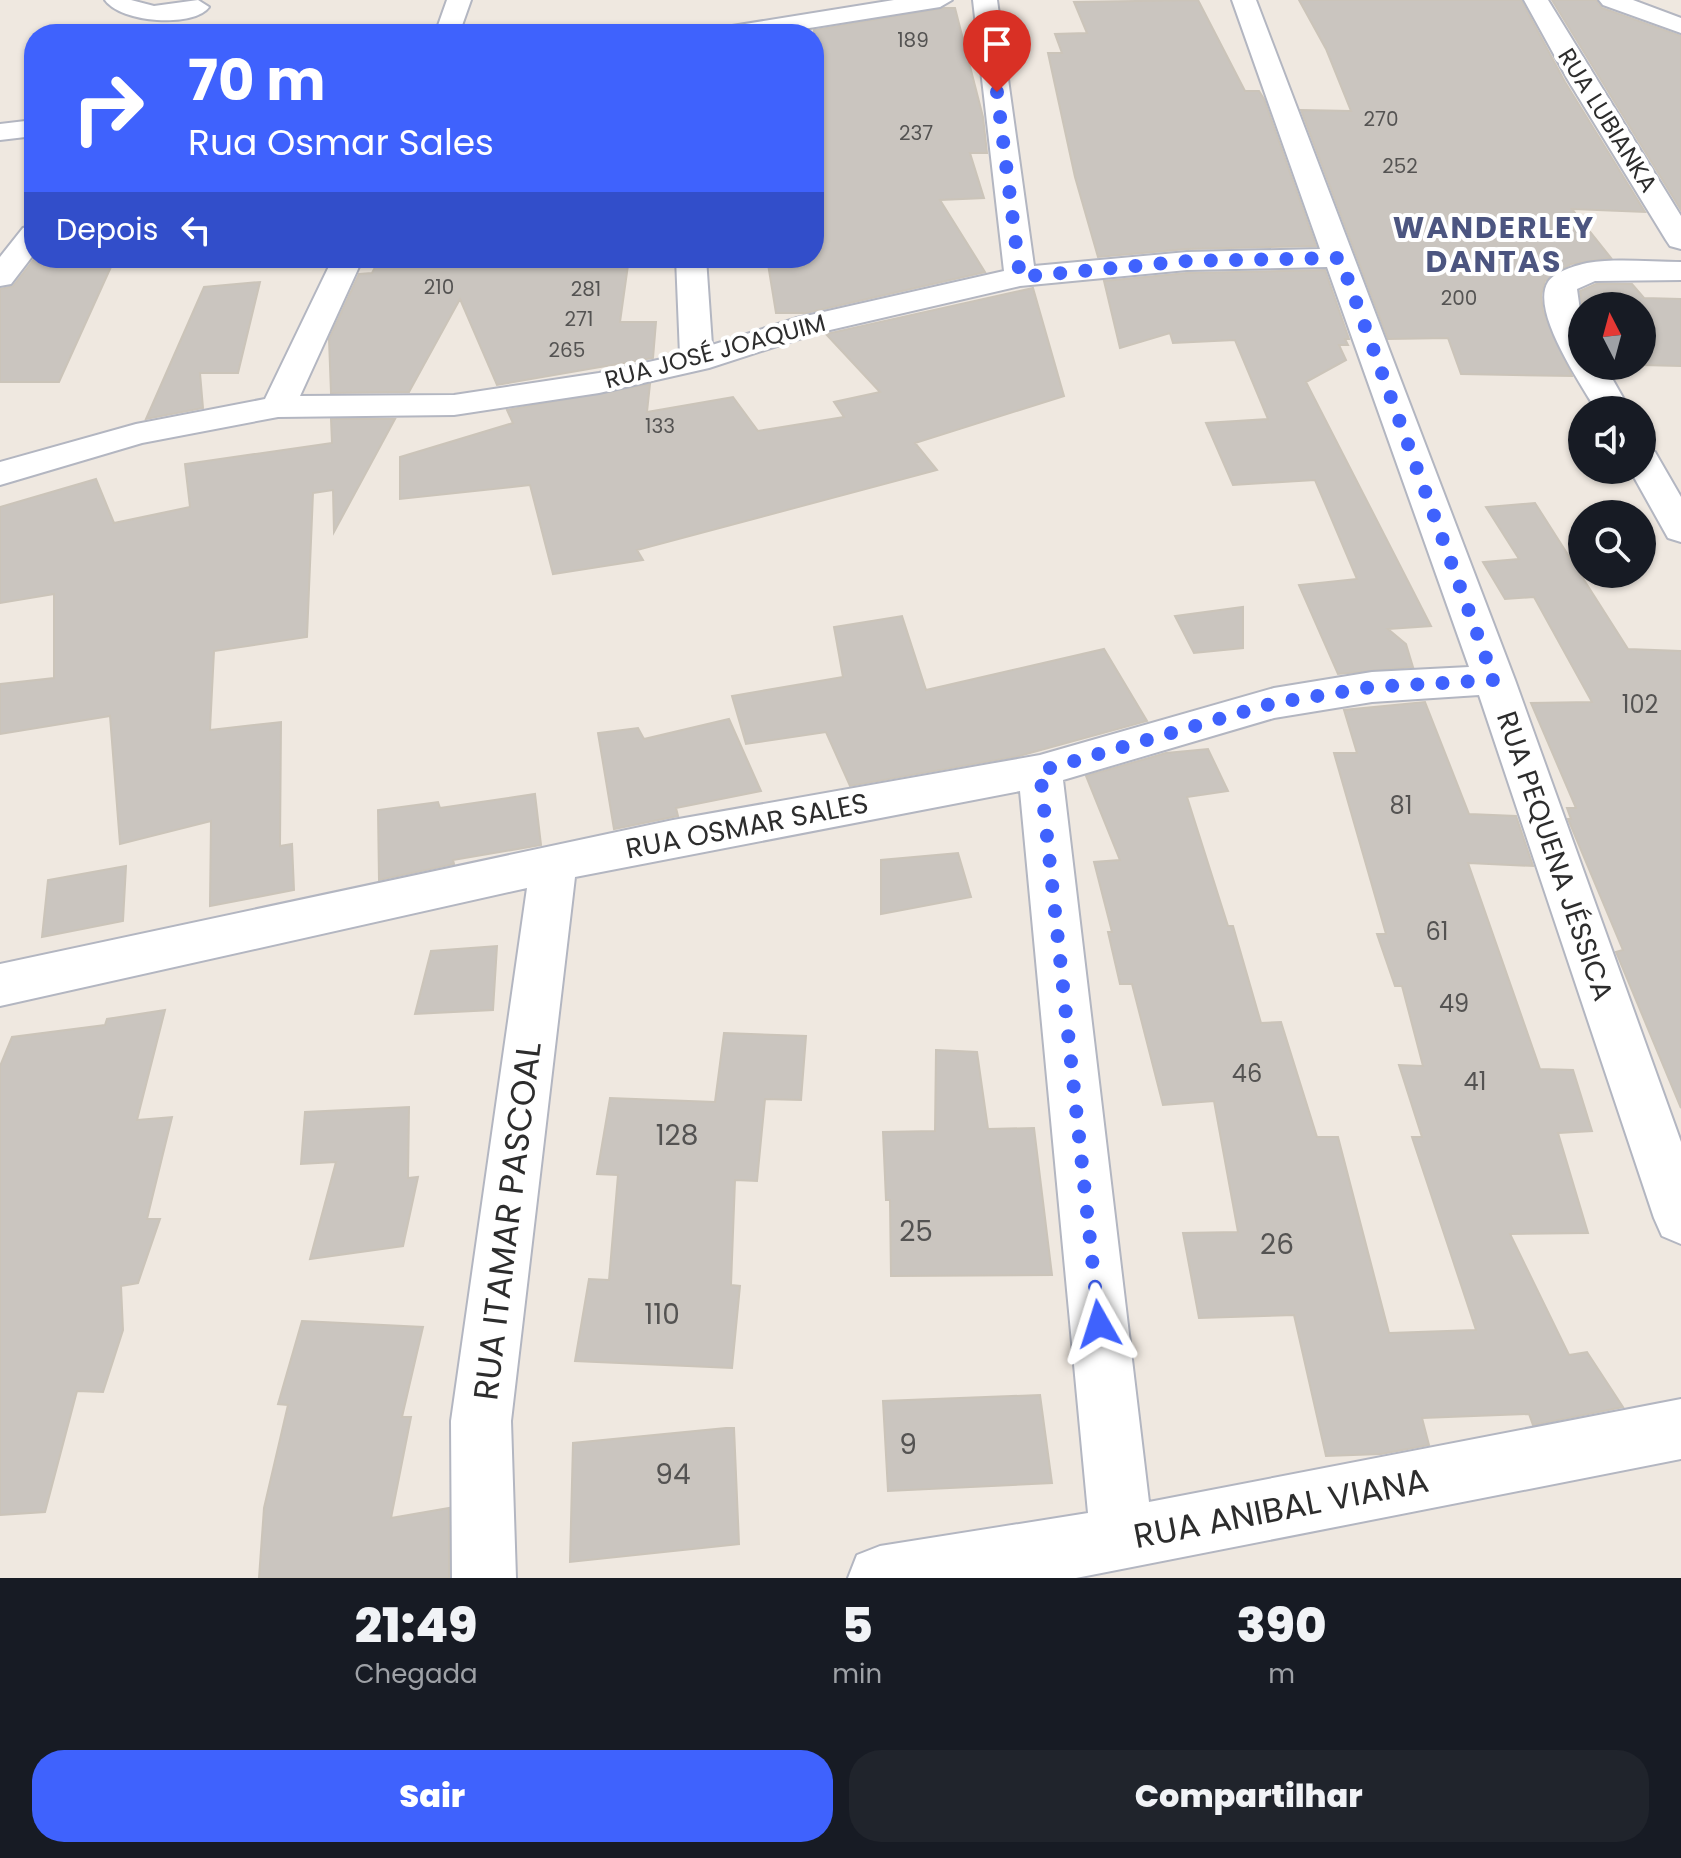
<!DOCTYPE html>
<html lang="pt">
<meta charset="utf-8">
<style>
body{margin:0;font-family:Poppins,sans-serif;background:#20242c;color:#f1f3f6;height:100vh;display:flex;flex-direction:column;font-size:30px;white-space:nowrap}
*{box-sizing:border-box;margin:0}
p{font-size:26px;color:#9ea1a6}
.icon{flex:none;width:44px;height:44px;fill:none;stroke:currentColor;stroke-width:2;stroke-linecap:round;stroke-linejoin:round}
.map{position:relative;height:1578px;overflow:hidden}
.details{display:flex;flex-direction:column;background:#171b24;flex:1}
.details>*{flex:none}
.top-card{position:absolute;left:24px;top:24px;width:800px;height:244px;border-radius:32px;box-shadow:0 2px 6px #0004;background:#3f62fd;color:#fff;overflow:hidden}
.needle{width:52px;rotate:354deg}
.controls{position:absolute;left:1568px;top:292px;display:grid;gap:16px}
.controls a{display:grid;place-items:center;width:88px;height:88px;border-radius:50%;background:#171b24;box-shadow:0 2px 6px #0004;font-size:40px}
.pin{position:absolute;display:grid;place-items:center;width:68px;height:68px;color:#fff;margin:-82px -34px;border-radius:50% 50% 50% 0;rotate:-45deg;box-shadow:0 0 8px #0007}
.pin .icon{rotate:45deg}
.me{position:absolute;width:88px;margin:-44px;rotate:354deg;stroke-linejoin:round;filter:drop-shadow(0 0 6px #0008)}
.turn{display:flex;align-items:center;gap:28px;height:168px;padding:0 32px;font-size:36px}
.turn .icon{width:104px;height:104px;stroke-width:2.5}
.turn b{display:block;font-size:56px;line-height:68px}
.then{display:flex;align-items:center;height:76px;padding:0 32px;background:#0003;gap:16px;font-size:30px}
.eta{display:flex;justify-content:space-evenly;align-items:center;height:136px;text-align:center}
.eta b{font-size:48px;font-weight:800;line-height:56px}
.action{display:flex;gap:16px;margin-top:auto;padding:16px 32px}
.action a{flex:1;height:92px;border-radius:32px;background:#3f62fd;color:#fff;font-size:32px;font-weight:800;line-height:92px;text-align:center}
.action a+a{background:#20242c;color:#f1f3f6}
.map>svg:first-child{display:block}
.building{fill:#cac5bf;stroke:#cbc4b9;stroke-width:2}
.lines{fill:none;stroke-linecap:round;stroke-linejoin:round}
.minor-casing{stroke:#b3b6c1;stroke-width:4}
.minor{fill:#fff;fill-rule:evenodd}
.route{stroke:#3f62fd;stroke-width:14;stroke-dasharray:0 25.2}
.labels{text-anchor:middle;dominant-baseline:central;stroke-width:8;stroke-linejoin:round;paint-order:stroke}
.far-number-label{font-size:20px;fill:#545352}
.far-street-label{font-size:24px;fill:#2d2d2d;stroke:#fff}
.number-label{font-size:24px;fill:#545352}
.street-label{font-size:28px;fill:#2d2d2d;stroke:#fff}
.near-number-label{font-size:28px;fill:#545352}
.far-district-label{font-size:30px;font-weight:bold;letter-spacing:2px;fill:#4c5580;stroke:#fff}
.near-street-label{font-size:34px;fill:#2d2d2d;stroke:#fff}
</style>
<div class="map">
<svg width="1681" height="1578" viewBox="0 0 1681 1578">
<rect width="100%" height="100%" fill="#efe8e0"/>
<!-- building -->
<path class="building" d="M1198,0L1245,91H1259L1264,99L1316,246L1187,249L1098,257L1075,177L1048,53H1062L1055,34L1087,33L1074,2Z
M1299,0H1521L1565,82L1645,212L1572,209L1611,258L1571,264L1545,281L1541,295L1543,311L1572,376L1461,374L1448,338L1388,339L1301,110L1351,111L1326,49Z
M1552,0H1596L1602,8L1681,36V210Z
M944,8H955L983,117L987,153H970L984,198L940,200L985,272L806,313H776L767,258H814V30Z
M35,258H115L59,382H0V289L13,286Z
M380,258H629L620,322H656L653,358L497,385L460,299L409,392L331,393L329,339L359,274L372,273Z
M1325,270L1349,339H1345L1348,345H1339L1346,360L1306,382L1431,626L1388,629L1406,644L1413,667L1338,674L1299,585L1357,579L1315,480L1233,485L1206,423L1268,419L1235,340L1173,343L1170,333L1120,348L1104,281L1187,273Z
M260,282L238,373H200L203,408L146,419L204,287Z
M1596,284H1632L1644,298L1681,299V366L1642,365V306H1582L1580,291Z
M1033,288L1064,396L915,443L937,470L637,550L643,560L553,574L530,485L400,499V457L513,423L507,410L650,384L647,412L733,397L758,431L844,417L834,402L880,392L826,334Z
M331,419H395L334,532L333,490L313,493L307,637L214,651L210,730L281,722L280,846L292,844L294,890L210,906L211,821L120,844L110,716L0,734V684L54,678V594L0,603V507L96,479L114,523L190,507L185,464L332,443Z
M1535,503L1628,649L1681,651V1108L1616,952L1623,950L1568,819H1571L1567,808H1576L1531,703L1592,702L1534,597L1505,599L1483,562L1519,559L1486,507Z
M1243,607V648L1194,653L1175,616Z
M902,616L926,690L1104,649L1147,721L1019,756L850,786L826,732L746,744L732,696L843,677L834,627Z
M1425,702L1469,814L1516,816L1533,866L1468,863L1540,1069L1573,1070L1592,1131L1558,1133L1588,1233L1510,1234L1569,1355L1587,1352L1623,1407L1533,1425L1529,1414L1422,1418L1429,1445L1381,1454L1326,1456L1294,1315L1199,1318L1183,1233L1238,1232L1214,1101L1163,1105L1132,984H1120L1108,932H1112L1094,862L1120,860L1086,776L1166,753L1208,749L1228,791L1187,797L1228,926H1233L1261,1023L1281,1022L1317,1137H1338L1389,1333L1476,1330L1412,1137H1422L1399,1065L1423,1066L1402,986H1395L1377,934H1386L1334,753H1357L1344,710Z
M729,719L761,791L676,808L678,816L614,829L598,733L638,728L644,739Z
M535,794L541,845L453,860L454,864L379,880L378,810L438,802L440,808Z
M958,853L971,897L881,914V860Z
M126,866L123,921L42,937L48,880Z
M497,946L493,1010L415,1014L431,951Z
M165,1010L137,1120L172,1117L147,1219H160L138,1283L121,1286L123,1330L103,1392L77,1391L45,1512L0,1515V1066L12,1037L105,1025L107,1019Z
M724,1033L806,1036L801,1100L765,1099L757,1181L735,1180L731,1285L740,1286L732,1368L575,1361L589,1279L609,1280L618,1175L597,1174L610,1098L715,1102Z
M936,1050L977,1052L988,1129L1034,1128L1052,1275L891,1276L890,1200H886L883,1132L935,1131Z
M409,1107L408,1178L418,1177L403,1246L310,1259L336,1162L301,1164L305,1112Z
M302,1321L423,1327L402,1417H411L391,1518L449,1508V1578H259L264,1508L288,1405L278,1404Z
M1040,1395L1052,1483L888,1491L883,1401Z
M726,1428H734L739,1544L570,1562L573,1443Z"/>
<g class="lines">
<!-- minor casing -->
<g class="minor-casing">
<path id="minor" d="M105,0H131L154,6L198,0L209,7C194,28 121,23 105,0Z
M447,0H471L459,34H435Z
M894,0H952L940,7L772,34H714L726,27Z
M973,0H997L1034,266L1187,252L1320,249L1232,0H1256L1515,680L1681,1142V1244L1662,1236L1654,1218L1479,695L1372,702L1274,718L1063,780L1149,1502L1681,1399V1459L1076,1578H848L857,1555L880,1546L1088,1513L1020,791L575,877L511,1421L516,1578H452L451,1421L527,888L0,1006V964L673,820L1040,755L1274,688L1372,672L1469,667L1327,267L1187,270L1020,286L817,333L709,368L599,393L454,415L278,417L142,443L0,485V462L136,424L265,399L333,258H363L300,396L454,395L599,373L680,355L676,258H706L712,345L797,318L1004,271Z
M1524,0H1548L1681,216V249L1670,246L1666,240L1568,80Z
M1599,0H1633L1681,18V33L1603,5Z
M34,120V136L0,140V124Z
M34,225V254L11,284L0,286V257L23,228Z
M1681,262V280L1595,281L1577,289L1582,325V366H1605L1630,410H1596C1581,384 1530,311 1548,282C1554,272 1577,265 1587,263C1617,258 1651,262 1681,262Z
M1642,449L1655,452L1681,497V542L1668,538L1630,470H1642Z"/>
</g>
<!-- minor -->
<use href="#minor" class="minor"/>
</g>
<g class="lines">
<!-- route -->
<path class="route" d="M997,92L1020,277L1187,261L1340,258L1494,680L1372,687L1274,703L1040,771L1099,1324"/>
</g>
<g class="labels">
<!-- far-number labels -->
<g class="far-number-label">
<text x="913" y="40">189</text>
<text x="1381" y="119">270</text>
<text x="916" y="133">237</text>
<text x="1400" y="166">252</text>
<text x="439" y="287">210</text>
<text x="586" y="289">281</text>
<text x="1459" y="298">200</text>
<text x="579" y="319">271</text>
<text x="567" y="350">265</text>
<text x="660" y="426">133</text>
</g>
<!-- far-street labels -->
<g class="far-street-label">
<text transform="translate(1608 120) rotate(58)">RUA LUBIANKA</text>
<text transform="translate(715 351) rotate(-15)">RUA JOSÉ JOAQUIM</text>
</g>
<!-- number labels -->
<g class="number-label">
<text x="1640" y="704">102</text>
<text x="1401" y="805">81</text>
<text x="1437" y="931">61</text>
<text x="1454" y="1003">49</text>
<text x="1247" y="1073">46</text>
<text x="1475" y="1081">41</text>
</g>
<!-- street labels -->
<g class="street-label">
<text transform="translate(747 826) rotate(-11)">RUA OSMAR SALES</text>
<text transform="translate(1555 856) rotate(71)">RUA PEQUENA JÉSSICA</text>
</g>
<!-- near-number labels -->
<g class="near-number-label">
<text x="677" y="1135">128</text>
<text x="916" y="1231">25</text>
<text x="1277" y="1244">26</text>
<text x="662" y="1314">110</text>
<text x="908" y="1444">9</text>
<text x="673" y="1474">94</text>
</g>
<!-- far-district labels -->
<g class="far-district-label">
<text x="1494" y="227">WANDERLEY<tspan x="1494" dy="34">DANTAS</tspan></text>
</g>
<!-- near-street labels -->
<g class="near-street-label">
<text transform="translate(507 1221) rotate(-83)">RUA ITAMAR PASCOAL</text>
<text transform="translate(1281 1508) rotate(-11)">RUA ANIBAL VIANA</text>
</g>
</g>
</svg>
<div class="controls">
<a><svg class="needle" viewBox="-14 -14 28 28"><path d="M0-13l5 13h-10z" fill="#e53935"/><path d="M0 13l5-13h-10z" fill="#9ea1a6"/></svg></a>
<a><svg class="icon" aria-label="sound" viewBox="0 0 24 24"><path d="M4 9h4l5-4v14l-5-4H4zM17 9q2 3 0 6"/></svg></a>
<a><svg class="icon" aria-label="search" viewBox="0 0 24 24"><circle cx="10" cy="10" r="6"/><path d="M15 15l6 6"/></svg></a>
</div>
<div class="pin" style="left:997px;top:92px;background:#d93025"><svg class="icon" aria-label="arrive" viewBox="0 0 24 24"><path d="M6 21V4h12l-3 4 3 4H6"/></svg></div>
<svg class="me" style="left:1099px;top:1324px" viewBox="-20 -20 40 40"><path d="M0-17L14 15 0 8-14 15z" fill="#3f62fd" stroke="#fff" stroke-width="4"/></svg>
<div class="top-card">
<div class="turn"><svg class="icon" aria-label="right" viewBox="0 0 24 24"><path d="M7 20v-9h11M14 6l5 5-5 5"/></svg><div><b>70 m</b>Rua Osmar Sales</div></div>
<div class="then">Depois<svg class="icon" aria-label="left" viewBox="0 0 24 24"><path d="M17 20v-9H6M10 6l-5 5 5 5"/></svg></div>
</div>
</div>
<section class="details">
<div class="eta">
<div><b>21:49</b><p>Chegada</p></div>
<div><b>5</b><p>min</p></div>
<div><b>390</b><p>m</p></div>
</div>
<div class="action"><a>Sair</a><a>Compartilhar</a></div>
</section>
